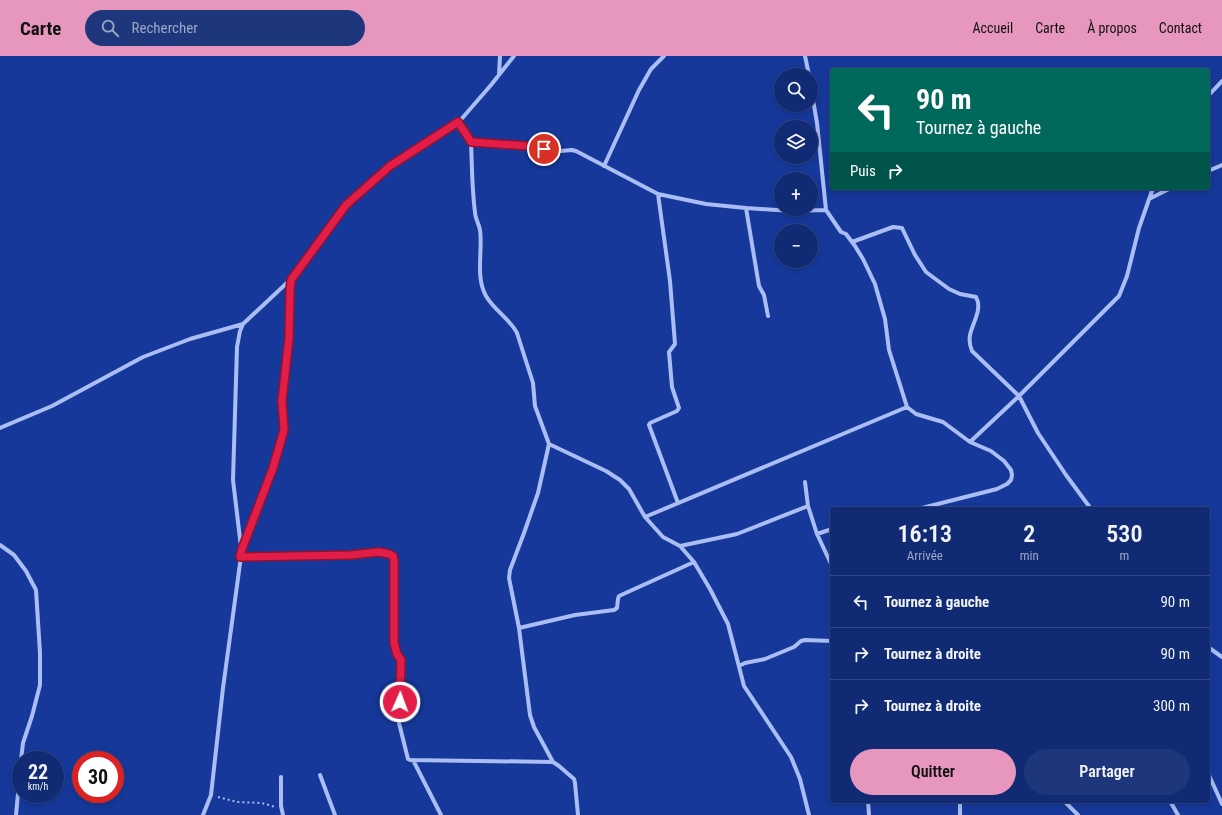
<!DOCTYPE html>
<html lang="fr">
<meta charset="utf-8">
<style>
body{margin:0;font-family:"Roboto Condensed",sans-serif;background:#1e367c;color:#f1f3f6;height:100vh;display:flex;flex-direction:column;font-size:15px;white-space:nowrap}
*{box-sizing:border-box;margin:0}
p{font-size:13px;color:#9ca7c5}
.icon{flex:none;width:22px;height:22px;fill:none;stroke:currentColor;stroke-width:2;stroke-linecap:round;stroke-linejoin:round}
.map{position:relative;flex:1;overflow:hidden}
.details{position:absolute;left:830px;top:451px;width:380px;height:296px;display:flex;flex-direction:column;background:#102a74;border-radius:4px;box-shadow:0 2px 6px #0003,0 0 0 1px #304686}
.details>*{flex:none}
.top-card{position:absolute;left:830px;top:12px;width:380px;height:122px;border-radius:4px;box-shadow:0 2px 6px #0003,0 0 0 1px #304686;background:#00695c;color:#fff;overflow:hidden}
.tools{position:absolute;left:774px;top:12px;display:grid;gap:8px}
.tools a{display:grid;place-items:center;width:44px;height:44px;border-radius:50%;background:#102a74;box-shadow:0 2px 6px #0003,0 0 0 1px #304686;font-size:20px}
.speed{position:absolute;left:12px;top:695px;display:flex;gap:8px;font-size:20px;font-weight:700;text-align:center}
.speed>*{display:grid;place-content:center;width:52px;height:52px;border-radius:50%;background:#102a74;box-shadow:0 2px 6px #0003,0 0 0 1px #304686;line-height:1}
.speed small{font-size:10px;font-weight:400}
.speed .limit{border:6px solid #d22;background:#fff;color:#111}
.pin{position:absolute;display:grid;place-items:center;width:34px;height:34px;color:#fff;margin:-17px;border:2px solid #fff;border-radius:50%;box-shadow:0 1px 4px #0007}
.me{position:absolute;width:44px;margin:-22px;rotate:2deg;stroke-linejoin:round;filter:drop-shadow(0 0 3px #0008)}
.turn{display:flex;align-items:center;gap:14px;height:84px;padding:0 20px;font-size:18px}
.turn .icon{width:52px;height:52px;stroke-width:2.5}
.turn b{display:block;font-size:28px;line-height:34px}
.then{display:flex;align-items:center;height:38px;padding:0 20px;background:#0003;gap:8px;font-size:15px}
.eta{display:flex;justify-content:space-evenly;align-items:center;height:68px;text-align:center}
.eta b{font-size:24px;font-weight:600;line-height:28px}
.primary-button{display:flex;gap:8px;margin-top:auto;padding:8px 20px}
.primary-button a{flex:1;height:46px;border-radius:24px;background:#e797bd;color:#111;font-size:16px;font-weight:600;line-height:46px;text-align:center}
.primary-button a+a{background:#1e367c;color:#f1f3f6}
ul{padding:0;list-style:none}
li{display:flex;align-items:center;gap:12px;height:52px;padding:0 20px;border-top:1px solid #304686}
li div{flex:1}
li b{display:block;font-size:15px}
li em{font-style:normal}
header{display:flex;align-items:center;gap:24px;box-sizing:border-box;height:56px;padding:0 20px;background:#e797bd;color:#111}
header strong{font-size:19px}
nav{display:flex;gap:22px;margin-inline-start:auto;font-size:14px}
.search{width:280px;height:36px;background:#1e367c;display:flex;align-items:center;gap:10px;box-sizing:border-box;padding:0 14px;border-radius:22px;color:#9ca7c5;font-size:15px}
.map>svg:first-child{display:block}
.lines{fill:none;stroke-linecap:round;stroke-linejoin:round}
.path{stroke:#aabef3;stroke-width:2;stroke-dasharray:2 3;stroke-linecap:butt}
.street{stroke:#aabef3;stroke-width:4}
.route-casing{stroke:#92132f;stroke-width:10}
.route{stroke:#e11d48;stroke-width:7}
</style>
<header>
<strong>Carte</strong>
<div class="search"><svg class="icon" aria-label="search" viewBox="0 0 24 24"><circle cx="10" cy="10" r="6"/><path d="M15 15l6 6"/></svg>Rechercher</div>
<nav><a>Accueil</a><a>Carte</a><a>À propos</a><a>Contact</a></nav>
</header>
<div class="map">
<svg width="1222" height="759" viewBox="0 0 1222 759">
<rect width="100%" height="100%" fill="#15389a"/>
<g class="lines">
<!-- path -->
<path class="path" d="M218,741L237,746L262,747L275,751"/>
<!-- street -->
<path class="street" d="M805,0L809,19
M499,19L500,0
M811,32L817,67L826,154
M1208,40L1222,25
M458,67L468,81L471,86L528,90L560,95L572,94L576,95L658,138L706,148L746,152L791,155L826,154L841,176L846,178L855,190L863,203L875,228L885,263L889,294L907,351L916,358L943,366L970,386L991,395L1004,405L1011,414L1012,419L1011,424L1007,428L997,433L918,453
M471,86C472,109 472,134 475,156C475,162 479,168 480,174C483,194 475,221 486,240C494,254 510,263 517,277L533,327L535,350L549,388L606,415L620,424L629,433L645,461L663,481L680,490L694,506L710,533L728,568L744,630L791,701L800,723L809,759
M604,110L639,34L651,13L664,0
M1208,115L1222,109
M658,138L670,225L675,288L669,296L672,331L679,352L677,355L650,367L649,369L678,447
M1149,143L1171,132
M746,152L759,230L764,239L768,260
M852,186L893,171L902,172L915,199L926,216L949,233L960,238L976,241C983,253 972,268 970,279C969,284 970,290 972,295L1019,340L1038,377L1066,419L1091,453
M0,372L52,350L143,301L190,283L243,268
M970,386L1019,340L1119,240L1127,220L1139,172L1153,132
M549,388L538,437L524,477L510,514L509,522L519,572L530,659L534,671L553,706L559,710L574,723L575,727L578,759
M805,426L808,450L817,478L832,510
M645,461L907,351
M817,478L832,473
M0,489L14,499L26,515L36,534L40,597V629L32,660L23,687L21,704
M680,490L737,478L808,450
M241,491L233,424L237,291L240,275L243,268L290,224
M240,501L350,499L379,496L389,498L393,500L394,504V587L397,598L401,604L399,667L408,703L410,704L553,706
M519,572L575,559L614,554L617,552L618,543L619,540L694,506
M1208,591L1222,601
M739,610L745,607L765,603L794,591L801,585L805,584L832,585
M413,704L441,759
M1208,717L1222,748
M320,719L335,759
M281,721V750L283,759
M868,745L869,759
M1064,745L1078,759
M1170,745L1178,759
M16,759L21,705
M203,759L211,739L223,632L242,493L256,458L273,412L284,374L282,345L289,282V235L291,223L346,149L390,110L458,67L491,29L514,0
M960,759V745"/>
</g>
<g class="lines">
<!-- route casing -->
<g class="route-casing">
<path id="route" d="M400,646L401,604L397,598L394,587V504L393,500L389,498L379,496L350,499L240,501L242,493L273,412L284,374L282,345L289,282L290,235L291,224L346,149L390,110L458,66L468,81L471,86L528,90L544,93"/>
</g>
<!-- route -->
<use href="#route" class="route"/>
</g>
</svg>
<div class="tools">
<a><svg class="icon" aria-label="search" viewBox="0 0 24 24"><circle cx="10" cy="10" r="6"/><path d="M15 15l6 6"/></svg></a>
<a><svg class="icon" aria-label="layers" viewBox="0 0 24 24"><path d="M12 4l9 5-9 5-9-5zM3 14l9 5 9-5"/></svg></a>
<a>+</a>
<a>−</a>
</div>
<div class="speed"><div>22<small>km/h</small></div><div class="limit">30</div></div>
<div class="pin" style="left:544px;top:93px;background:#d93025"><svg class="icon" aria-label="arrive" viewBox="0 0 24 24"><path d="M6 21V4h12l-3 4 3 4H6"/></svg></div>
<svg class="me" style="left:400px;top:646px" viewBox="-20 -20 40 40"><circle r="17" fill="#e11d48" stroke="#fff" stroke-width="3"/><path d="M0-11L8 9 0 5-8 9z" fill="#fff"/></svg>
<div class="top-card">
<div class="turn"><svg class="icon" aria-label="left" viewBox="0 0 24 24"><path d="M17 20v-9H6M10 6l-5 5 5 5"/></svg><div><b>90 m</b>Tournez à gauche</div></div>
<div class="then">Puis<svg class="icon" aria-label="right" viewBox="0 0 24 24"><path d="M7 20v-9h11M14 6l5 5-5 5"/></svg></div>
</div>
<section class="details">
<div class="eta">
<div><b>16:13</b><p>Arrivée</p></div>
<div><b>2</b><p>min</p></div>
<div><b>530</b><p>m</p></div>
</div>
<ul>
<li><svg class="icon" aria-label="left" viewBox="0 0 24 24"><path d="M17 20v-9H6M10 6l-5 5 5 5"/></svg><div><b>Tournez à gauche</b></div><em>90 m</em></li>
<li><svg class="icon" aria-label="right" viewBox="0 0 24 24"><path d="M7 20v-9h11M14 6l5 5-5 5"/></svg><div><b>Tournez à droite</b></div><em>90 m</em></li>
<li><svg class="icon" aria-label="right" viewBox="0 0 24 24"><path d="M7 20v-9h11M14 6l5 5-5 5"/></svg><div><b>Tournez à droite</b></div><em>300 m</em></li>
</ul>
<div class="primary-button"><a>Quitter</a><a>Partager</a></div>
</section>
</div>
